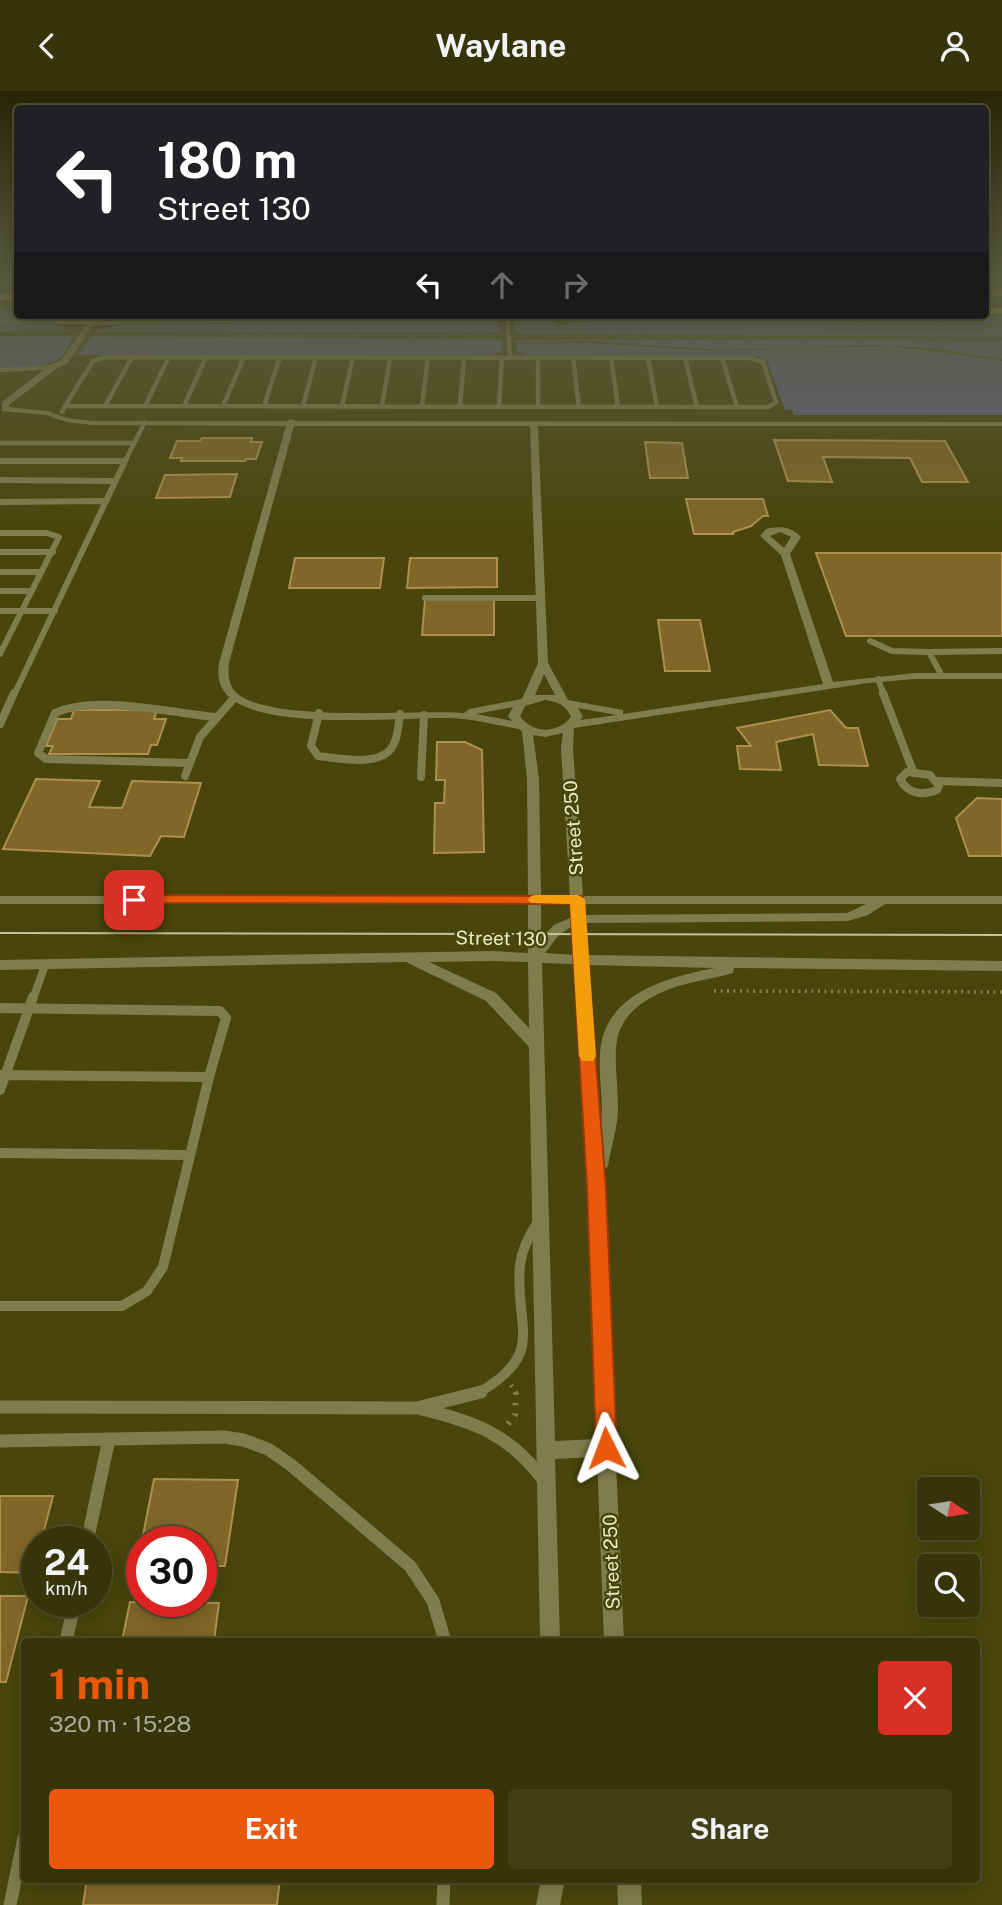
<!DOCTYPE html>
<meta charset="utf-8">
<style>
body{margin:0;font-family:"Public Sans",sans-serif;background:#423f17;color:#f1f3f6;height:100vh;display:flex;flex-direction:column;font-size:26px;white-space:nowrap}
*{box-sizing:border-box;margin:0}
p{font-size:23px;color:#aaaa9c}
.icon{flex:none;width:38px;height:38px;fill:none;stroke:currentColor;stroke-width:2;stroke-linecap:round;stroke-linejoin:round}
.map{position:relative;flex:1;overflow:hidden}
.details{position:absolute;left:21px;top:1547px;width:959px;height:245px;display:flex;flex-direction:column;background:#373409;border-radius:7px;box-shadow:0 4px 18px #0003,0 0 0 2px #514f2a}
.details>*{flex:none}
.banner{position:absolute;left:14px;top:14px;width:975px;height:214px;border-radius:7px;box-shadow:0 4px 18px #0003,0 0 0 2px #514f2a;background:#202124;color:#fff;overflow:hidden}
.needle{width:46px;rotate:102deg}
.tools{position:absolute;left:917px;top:1386px;display:grid;gap:14px}
.tools a{display:grid;place-items:center;width:63px;height:63px;border-radius:7px;background:#373409;box-shadow:0 4px 18px #0003,0 0 0 2px #514f2a;font-size:35px}
.speed{position:absolute;left:21px;top:1435px;display:flex;gap:14px;font-size:35px;font-weight:700;text-align:center}
.speed>*{display:grid;place-content:center;width:91px;height:91px;border-radius:50%;background:#373409;box-shadow:0 4px 18px #0003,0 0 0 2px #514f2a;line-height:1}
.speed small{font-size:18px;font-weight:400}
.speed .limit{border:10px solid #d22;background:#fff;color:#111}
.pin{position:absolute;display:grid;place-items:center;width:60px;height:60px;color:#fff;margin:-30px;border-radius:14px;box-shadow:0 4px 10px #0006}
.me{position:absolute;width:77px;margin:-38px;rotate:357deg;stroke-linejoin:round;filter:drop-shadow(0 0 5px #0008)}
.turn{display:flex;align-items:center;gap:24px;height:147px;padding:0 28px;font-size:32px}
.turn .icon{width:91px;height:91px;stroke-width:2.5}
.turn b{display:block;font-size:49px;line-height:60px}
.lanes{display:flex;align-items:center;height:66px;padding:0 28px;background:#0003;justify-content:center;gap:35px;direction:ltr}
.lanes .off{opacity:.35}
.round{display:grid;place-items:center;flex:none;width:74px;height:74px;border-radius:7px;background:#423f17}
.summary{display:flex;align-items:center;justify-content:space-between;height:119px;padding:0 28px}
h1{font-size:42px;font-weight:700;line-height:52px;color:#ea580c}
.cta{display:flex;gap:14px;margin-top:auto;padding:14px 28px}
.cta a{flex:1;height:80px;border-radius:7px;background:#ea580c;color:#fff;font-size:28px;font-weight:700;line-height:80px;text-align:center}
.cta a+a{background:#423f17;color:#f1f3f6}
header{display:flex;justify-content:space-between;align-items:center;height:91px;padding:0 28px;background:#373409;font-size:32px;font-weight:700}
.map>svg:first-child{display:block}
.green{fill:#626082}
.building{fill:#806628;stroke:#ae904d;stroke-width:2}
.lines{fill:none;stroke-linecap:round;stroke-linejoin:round}
.path-far3{stroke:#83804e;stroke-width:2.5;stroke-dasharray:1 2.5;stroke-linecap:butt}
.path-far2{stroke:#83804e;stroke-width:3.5;stroke-dasharray:2 4.5;stroke-linecap:butt}
.path-far1{stroke:#83804e;stroke-width:5;stroke-dasharray:2 6;stroke-linecap:butt}
.path{stroke:#83804e;stroke-width:6;stroke-dasharray:2.5 8;stroke-linecap:butt}
.service-far4{stroke:#7f7d4e;stroke-width:4.5}
.service-far3{stroke:#7f7d4e;stroke-width:6}
.service-far2{stroke:#7f7d4e;stroke-width:8}
.service-far1{stroke:#7f7d4e;stroke-width:10}
.service{stroke:#7f7d4e;stroke-width:13}
.minor{fill:#7f7d4e;fill-rule:evenodd}
.motorway{fill:#d2ca4a;fill-rule:evenodd}
.tram{stroke:#c5c39a;stroke-width:2}
.route{fill:#ea580c;stroke:#983908;stroke-width:2}
.slow{fill:#f59e0b}
.labels{text-anchor:middle;dominant-baseline:central;stroke-width:5;stroke-linejoin:round;paint-order:stroke}
.street-label{font-size:19px;fill:#ecebc7;stroke:#49450c}
</style>
<header><svg class="icon" aria-label="back" viewBox="0 0 24 24"><path d="M15 5l-7 7 7 7"/></svg>Waylane<svg class="icon" aria-label="person" viewBox="0 0 24 24"><circle cx="12" cy="8" r="4"/><path d="M4 21q1-7 8-7t8 7"/></svg></header>
<div class="map">
<svg width="1002" height="1814" viewBox="0 0 1002 1814">
<rect width="100%" height="100%" fill="#49450c"/>
<!-- green -->
<path class="green" d="M0,218H17L18,224H79L62,232L0,230Z
M113,224H293L119,231Z
M568,224H716L568,230Z
M766,224H1002V235L909,236Z
M714,225C811,224 905,240 1002,236V246L523,243L515,242L514,227L552,228L558,234H567L568,231Z
M302,226L498,227L500,242L93,241L118,234Z
M0,232L61,234L63,238L77,240L0,241Z
M0,245H74C70,251 67,260 62,265C48,279 18,276 0,276Z
M91,245L501,248L503,260L493,264H78Z
M632,248L1002,250V268L940,258L874,254L720,259L587,250L516,252V249Z
M589,252L718,260L888,255L991,268L1002,270V324H794L792,319H785L767,270L757,265L527,264L517,261L516,253Z"/>
<!-- building -->
<path class="building" d="M202,347H252L251,351H262L256,368H246L245,370H181L182,367H170L177,350H200Z
M774,349L945,350L968,391H922L910,367L823,366L832,391L788,390Z
M645,351L682,352L688,387H650Z
M237,383L230,406L156,407L165,384Z
M686,408H763L768,425H763L751,435L733,441V443H694Z
M816,462H1002V545H846Z
M295,467H384L380,497H289Z
M410,467H497V496L407,497Z
M425,509H494V544H422Z
M658,529H700L710,580H665Z
M74,619H157L154,628H166L157,654H151L148,663H49L53,655H46L57,628H71Z
M830,619L846,637H858L868,675L819,674L813,643L776,651L781,679L740,678L737,655H751L737,637Z
M437,651H465L482,659L484,761L434,762L435,712H444L445,689H436Z
M36,688L100,690L89,716L122,717L132,690L201,692L184,746L161,745L150,765L3,758Z
M977,707L1002,708V765H969L956,727Z
M154,1388L238,1389L225,1475H201V1451H142V1475H137Z
M0,1405H53L41,1451H37L33,1482L0,1481Z
M0,1505H28L6,1591H0Z
M130,1511L219,1512L214,1550H122Z
M87,1788H280L277,1814H83Z"/>
<g class="lines">
<!-- path-far3 -->
<path class="path-far3" d="M559,229L761,224L895,236H987
M233,244L497,245
M520,245L1002,248
M769,259C848,255 924,255 1002,269"/>
<!-- path-far2 -->
<path class="path-far2" d="M714,900L1002,901"/>
<!-- path-far1 -->
<path class="path-far1" d="M511,1294L516,1302"/>
<!-- path -->
<path class="path" d="M508,1333L515,1324L516,1301"/>
<!-- service-far4 -->
<path class="service-far4" d="M507,224L510,267
M0,231L156,232L301,225L548,226
M106,266L751,267L763,271L776,311L769,316L65,315L93,270Z
M538,267V315
M573,267L579,316
M611,267L618,316
M648,267L657,316
M685,267L697,316
M722,267L737,316
M0,279L53,276
M105,315L132,266
M145,315L169,266
M184,315L206,266
M223,315L244,266
M264,315L280,266
M303,315L316,266
M342,315L353,266
M382,315L390,267
M422,315L428,266
M460,315L464,267
M499,315L502,267
M62,321L65,315
M0,352H133
M125,370L145,331"/>
<!-- service-far3 -->
<path class="service-far3" d="M0,370H125
M0,389L114,390
M0,411L104,410
M0,442H47L59,446L0,563
M0,461H53
M0,481H41
M0,500H31
M425,507H540
M0,520H55
M870,550L892,560L929,561
M942,585L929,561L1002,560
M878,588L884,604
M14,604L126,368"/>
<!-- service-far2 -->
<path class="service-far2" d="M883,602L913,680
M319,622L311,655L318,665C337,667 374,675 389,660C398,651 398,635 400,623
M0,633L14,602
M190,672L46,668L38,662L55,622C96,603 171,622 216,626
M907,681L930,684L939,695L937,699C922,705 908,703 900,688Z
M185,685L200,646L235,606
M421,686L424,624
M938,690L1002,692
M33,908L45,874"/>
<!-- service-far1 -->
<path class="service-far1" d="M0,917L220,920L226,927L209,986
M0,984L209,986L163,1176L147,1200L122,1215H0
M0,999L33,906
M0,1062L189,1064
M478,1302C548,1262 514,1236 520,1174C522,1156 531,1143 539,1128"/>
<!-- service -->
<path class="service" d="M0,1316L417,1317L481,1301
M422,1318C475,1331 508,1343 542,1387
M0,1350L224,1346L243,1349L268,1358L291,1374L410,1475L433,1510L445,1550
M87,1451L109,1348
M66,1550L75,1510
M10,1814L24,1747
M443,1814L444,1788"/>
<!-- minor -->
<path class="minor" d="M93,224H99L68,272L56,278L9,314V316L47,320L67,327L92,330H287L291,328L295,330L1002,331V335H538L548,572L568,609L623,619V623L823,593L781,464L760,445L766,438C779,435 791,435 801,446L790,463L833,591L915,582H1002V588H915L868,592L574,637L573,657L583,805H1002V813H885L868,824L848,830L585,832L587,864L1002,870V880L734,877L733,882C709,889 683,891 660,902C601,930 618,965 618,1017C618,1036 611,1056 608,1075L603,1080L624,1550H604L597,1366L555,1368L560,1550H540L529,956L486,910L406,871L0,879V869L492,860L528,862V813H0V805H528L527,688L522,640L519,638C496,634 474,628 450,627C398,626 268,640 229,606C219,597 217,585 219,572L286,335L92,334L66,331L46,324L2,320V311L50,274L62,268ZM294,335H530L538,572L522,608L469,618L464,622C418,618 259,634 233,598C228,590 228,581 229,572ZM780,441L791,446L784,457L770,445ZM544,583L555,604H535ZM545,609C558,611 566,614 571,626C558,643 532,643 520,625L525,615ZM513,616L508,625L512,630L476,623ZM578,617L617,624L580,629L583,626ZM563,642L561,657L570,805H541L539,688L533,644L545,646ZM541,813H571L572,826L554,834L541,847ZM584,813H866L847,822L585,824ZM572,835L574,864L545,862L558,845ZM492,870L528,871L529,937L496,902L429,871ZM542,872L574,873L588,1097L597,1348L555,1350ZM588,874L715,877C667,886 603,903 600,963C598,989 605,1013 600,1038Z
M541,1788H565L560,1814H536Z
M617,1788H641L642,1814H618Z"/>
<!-- motorway -->
<path class="motorway" d="M985,199H1002V205H985Z
M0,203H18V209H0Z
M985,217H1002V223H985Z"/>
<!-- tram -->
<path class="tram" d="M0,842L1002,844"/>
</g>
<!-- sky -->
<linearGradient id="sky" x2="0" y2="1"><stop stop-color="#282607"/><stop offset="0.43" stop-color="#595c40"/><stop offset="1" stop-color="#595c40" stop-opacity="0"/></linearGradient>
<rect width="1002" height="443" fill="url(#sky)"/>
<!-- route -->
<path class="route" d="M134,804L583,805L606,1097L617,1357L614,1364L606,1367L599,1364L596,1357L587,1097L570,813L128,812L126,809L128,806Z"/>
<!-- slow -->
<path class="slow" d="M536,804H578L585,808L596,965L593,970H582L579,965L570,813L531,812L528,809L531,805Z"/>
<g class="labels">
<!-- street labels -->
<g class="street-label">
<text transform="translate(573 737) rotate(-94)">Street 250</text>
<text transform="translate(501 847) rotate(1)">Street 130</text>
<text transform="translate(611 1471) rotate(-92)">Street 250</text>
</g>
</g>
</svg>
<div class="tools">
<a><svg class="needle" viewBox="-14 -14 28 28"><path d="M0-13l5 13h-10z" fill="#e53935"/><path d="M0 13l5-13h-10z" fill="#aaaa9c"/></svg></a>
<a><svg class="icon" aria-label="search" viewBox="0 0 24 24"><circle cx="10" cy="10" r="6"/><path d="M15 15l6 6"/></svg></a>
</div>
<div class="speed"><div>24<small>km/h</small></div><div class="limit">30</div></div>
<div class="pin" style="left:134px;top:809px;background:#d93025"><svg class="icon" aria-label="arrive" viewBox="0 0 24 24"><path d="M6 21V4h12l-3 4 3 4H6"/></svg></div>
<svg class="me" style="left:606px;top:1357px" viewBox="-20 -20 40 40"><path d="M0-17L14 15 0 8-14 15z" fill="#ea580c" stroke="#fff" stroke-width="4"/></svg>
<div class="banner">
<div class="turn"><svg class="icon" aria-label="left" viewBox="0 0 24 24"><path d="M17 20v-9H6M10 6l-5 5 5 5"/></svg><div><b>180 m</b>Street 130</div></div>
<div class="lanes"><svg class="icon" aria-label="left" viewBox="0 0 24 24"><path d="M17 20v-9H6M10 6l-5 5 5 5"/></svg><svg class="icon off" aria-label="ahead" viewBox="0 0 24 24"><path d="M12 20V5M6 11l6-6 6 6"/></svg><svg class="icon off" aria-label="right" viewBox="0 0 24 24"><path d="M7 20v-9h11M14 6l5 5-5 5"/></svg></div>
</div>
<section class="details">
<div class="summary"><div><h1>1 min</h1><p>320 m · 15:28</p></div><a class="round" style="background:#d93025;color:#fff"><svg class="icon" aria-label="close" viewBox="0 0 24 24"><path d="M6 6l12 12M18 6L6 18"/></svg></a></div>
<div class="cta"><a>Exit</a><a>Share</a></div>
</section>
</div>
